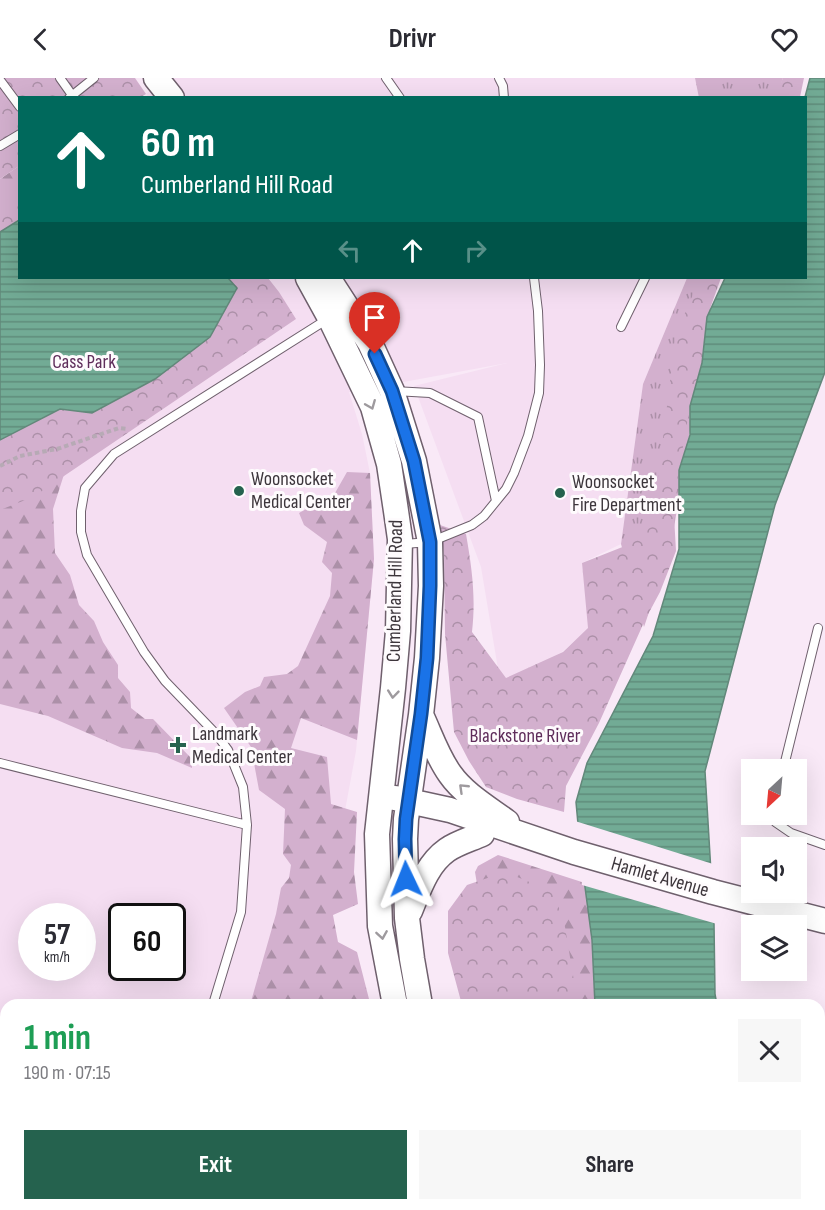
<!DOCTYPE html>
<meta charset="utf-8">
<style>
body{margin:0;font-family:"Sofia Sans Condensed",sans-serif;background:#f7f7f7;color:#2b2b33;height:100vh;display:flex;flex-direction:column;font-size:22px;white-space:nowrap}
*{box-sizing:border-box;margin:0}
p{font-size:20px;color:#7c7c81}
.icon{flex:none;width:33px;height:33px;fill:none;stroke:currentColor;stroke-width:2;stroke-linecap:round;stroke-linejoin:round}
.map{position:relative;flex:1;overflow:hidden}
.sheet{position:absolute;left:0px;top:921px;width:825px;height:212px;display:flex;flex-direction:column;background:#fff;border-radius:18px 18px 0 0;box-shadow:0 6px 24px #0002}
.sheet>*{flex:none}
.banner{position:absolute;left:18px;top:18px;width:789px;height:183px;border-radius:0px;box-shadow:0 6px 24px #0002;background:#00695c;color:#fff;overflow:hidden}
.needle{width:39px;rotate:206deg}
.tools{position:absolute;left:741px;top:681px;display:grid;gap:12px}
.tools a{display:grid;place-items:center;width:66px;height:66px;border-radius:0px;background:#fff;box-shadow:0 6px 24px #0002;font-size:30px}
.speed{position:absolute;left:18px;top:825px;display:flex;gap:12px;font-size:30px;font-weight:700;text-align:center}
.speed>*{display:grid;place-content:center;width:78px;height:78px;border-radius:50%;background:#fff;box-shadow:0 6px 24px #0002;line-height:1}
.speed small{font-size:15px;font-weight:400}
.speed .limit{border:3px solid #111;border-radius:9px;background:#fff;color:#111}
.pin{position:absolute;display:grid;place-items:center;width:51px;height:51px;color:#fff;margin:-62px -26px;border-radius:50% 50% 50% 0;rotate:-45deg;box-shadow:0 0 6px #0007}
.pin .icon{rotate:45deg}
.me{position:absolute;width:66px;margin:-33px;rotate:358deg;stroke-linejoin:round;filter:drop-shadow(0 0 4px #0008)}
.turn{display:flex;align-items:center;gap:21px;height:126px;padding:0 24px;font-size:27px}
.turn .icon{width:78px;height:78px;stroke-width:2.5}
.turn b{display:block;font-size:42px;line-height:51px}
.lanes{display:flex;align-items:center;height:57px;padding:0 24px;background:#0003;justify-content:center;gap:30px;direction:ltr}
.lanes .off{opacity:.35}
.round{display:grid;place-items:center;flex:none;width:63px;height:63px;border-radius:0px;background:#f7f7f7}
.summary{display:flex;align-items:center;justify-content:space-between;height:102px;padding:0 24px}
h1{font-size:36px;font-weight:700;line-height:45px;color:#1e9e55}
.cta{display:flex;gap:12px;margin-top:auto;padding:12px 24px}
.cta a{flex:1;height:69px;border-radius:0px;background:#25624e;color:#fff;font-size:24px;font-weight:700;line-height:69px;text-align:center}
.cta a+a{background:#f7f7f7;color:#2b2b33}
header{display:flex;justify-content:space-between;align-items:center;height:78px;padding:0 24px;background:#fff;font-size:27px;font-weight:700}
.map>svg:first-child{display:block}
.built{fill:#f5def2;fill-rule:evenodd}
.grass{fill:url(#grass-tufts)}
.forest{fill:url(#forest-firs)}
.park{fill:url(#park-crowns)}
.water{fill:url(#water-rules);stroke:#62887a;stroke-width:1.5}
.pier{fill:#f9e9f7}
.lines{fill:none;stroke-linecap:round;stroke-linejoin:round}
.service-casing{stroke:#6f606d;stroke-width:10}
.primary-casing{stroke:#6f606d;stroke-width:27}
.path{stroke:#b7aab5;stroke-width:4;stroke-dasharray:4.5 3;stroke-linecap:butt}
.service{stroke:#fff;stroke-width:8}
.primary{stroke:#fff;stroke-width:24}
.oneway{stroke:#9e9a9e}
.route-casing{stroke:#114b97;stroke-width:15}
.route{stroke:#1a73e8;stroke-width:10}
.poi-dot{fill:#25624e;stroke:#fefbfd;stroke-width:2}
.labels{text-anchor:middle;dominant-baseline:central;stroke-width:6;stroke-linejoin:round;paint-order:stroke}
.park-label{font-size:20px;fill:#5f2d5b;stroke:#fefbfd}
.poi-label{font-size:20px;fill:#3d363c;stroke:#fefbfd;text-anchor:start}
.street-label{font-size:20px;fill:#3d363c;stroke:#fefbfd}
</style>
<header><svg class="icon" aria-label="back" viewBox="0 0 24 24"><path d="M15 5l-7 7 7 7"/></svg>Drivr<svg class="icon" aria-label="heart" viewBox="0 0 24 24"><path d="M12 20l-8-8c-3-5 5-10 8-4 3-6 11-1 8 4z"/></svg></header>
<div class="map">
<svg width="825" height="1132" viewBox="0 0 825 1132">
<defs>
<pattern id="grass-tufts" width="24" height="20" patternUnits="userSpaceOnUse" patternTransform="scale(1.5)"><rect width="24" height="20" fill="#d3b0ce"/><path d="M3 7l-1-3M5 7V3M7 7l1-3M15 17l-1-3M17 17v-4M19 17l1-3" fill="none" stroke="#ac90a8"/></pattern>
<pattern id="forest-firs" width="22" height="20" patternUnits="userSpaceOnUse" patternTransform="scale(1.5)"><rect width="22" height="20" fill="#d3b0ce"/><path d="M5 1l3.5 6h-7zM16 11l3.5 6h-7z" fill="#ac90a8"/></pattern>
<pattern id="park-crowns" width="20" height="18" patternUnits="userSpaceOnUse" patternTransform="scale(1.5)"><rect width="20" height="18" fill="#d3b0ce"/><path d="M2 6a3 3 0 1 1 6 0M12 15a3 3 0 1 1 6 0" fill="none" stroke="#ac90a8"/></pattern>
<pattern id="water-rules" width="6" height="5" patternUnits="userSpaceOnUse" patternTransform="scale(1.5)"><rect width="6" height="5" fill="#72ab95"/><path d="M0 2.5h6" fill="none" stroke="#5f8c7b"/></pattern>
</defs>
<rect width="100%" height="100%" fill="#f9e9f7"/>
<!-- built -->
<path class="built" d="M165,0H695L699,19L149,20L146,16Z
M260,200H687L643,306L621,466L582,485L589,550L562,574L501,609L481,489L414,308L507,285L349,314L362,356L370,395L374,481L356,673L337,776L276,836L330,927H6V1126H473L475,1132H0V362ZM32,838H82V890H32ZM122,838H172V890H122Z"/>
<!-- grass -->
<path class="grass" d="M695,0H783L777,19L699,20Z
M687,200H715L671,468L644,549L621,466L643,306Z"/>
<!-- forest -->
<path class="forest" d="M19,88V142L0,154V101Z
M0,362L74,365L53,431L55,475L70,497L79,527L94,543L103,564L118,587V600L130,614L131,630L145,641H153L192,681V690L157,675L122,670L48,638L0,626Z
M347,394L370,395L374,481L357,662L301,640L291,670L327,679L331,726L357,734L354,794L358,826L333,837L338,864L357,874L369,921L348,927H250L276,836L281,810L289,800L291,787L283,776L285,731L259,712L251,669L224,630L245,614L260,608L264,599L287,596L298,588L330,518L332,495L322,484L327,464L304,447L299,435L335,415Z
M498,777L585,805L592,862L595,927H497L475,794L478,788Z"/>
<!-- park -->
<path class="park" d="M0,0H135L146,16L139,20H20L19,88L0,101Z
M783,0H804L800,19H775Z
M19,115L20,200H268L279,214L296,241L33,419L0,432V125Z
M700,200H721L707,239L702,285L690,328L679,392L674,438L676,473L660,514L645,542L599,645L566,708L564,734L517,721L486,709L469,683L454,654L445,556L444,476L440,447L466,456C472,491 476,519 472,554L506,600L563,574L588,550L582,485L625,468L652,448L676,256Z
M505,794L554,814L565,849L578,927H462L448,875V833L467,807Z
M510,1127H620L622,1132H511Z"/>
<!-- water -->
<path class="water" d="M810,0H825V294L775,427L705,693L714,845L715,916L717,927H595L592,862L581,779L576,724L587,685L653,558L679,471V392L690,357V328L702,285L707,239L725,200H806L805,19Z
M19,142L20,200H228L237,210L210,259L155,301L92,335L60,331L0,362V154Z
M752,1127L753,1132H640L639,1127Z"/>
<!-- pier -->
<path class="pier" d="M575,743L713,786L717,846L582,807Z"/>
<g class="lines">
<!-- service casing -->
<g class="service-casing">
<path id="service" d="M60,0L72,17
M386,0L400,20
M499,0L503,8L504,20
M0,2L20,29
M69,20L94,0
M0,68L20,56
M621,249L645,200
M394,313L430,315L478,339L496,423
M404,466L430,464L472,447L484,438L506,411L514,395L528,358L539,315L540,287L538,233L534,200
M0,685L247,747
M783,692L818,550
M775,736V744L791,755L825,767
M214,927V923L241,834L247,747L243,709L228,672L217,657L165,603L144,574L87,477L81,454V433L85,410L114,376L326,242
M0,1059L6,1061
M204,1132L205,1126"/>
</g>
<!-- primary casing -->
<g class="primary-casing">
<path id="primary" d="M156,0L172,20
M308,200L330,240L373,329L389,386L396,433L400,461L398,553L393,610L377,756L380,848L395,927
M328,200L370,265L392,313L414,383L430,464L431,508L427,580L421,637L406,741L405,761L407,840L412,881L420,927
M421,637C430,656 437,678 450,696C464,716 488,730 507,744
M395,720L450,732L574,774L713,814L825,843
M410,833C419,811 427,786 447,772C457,765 471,761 482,756
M459,1126L461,1132
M483,1126L484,1132"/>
</g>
<!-- path -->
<path class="path" d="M0,388L20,378L57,371L119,350L128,351"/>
<!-- service -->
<use href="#service" class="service"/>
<!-- primary -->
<use href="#primary" class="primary"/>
</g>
<!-- one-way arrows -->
<defs><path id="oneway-chevron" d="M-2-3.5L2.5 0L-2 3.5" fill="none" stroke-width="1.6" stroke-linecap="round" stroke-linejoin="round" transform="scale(1.5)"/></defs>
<g class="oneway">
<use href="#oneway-chevron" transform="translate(371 327) rotate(68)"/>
<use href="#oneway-chevron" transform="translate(393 616) rotate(96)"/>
<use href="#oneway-chevron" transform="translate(463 710) rotate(-136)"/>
<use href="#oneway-chevron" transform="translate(382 857) rotate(81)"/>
</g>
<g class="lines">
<!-- route casing -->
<g class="route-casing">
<path id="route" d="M375,276L392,313L414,383L430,464V508L427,580L421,636L406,741L405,761L406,801"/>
</g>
<!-- route -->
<use href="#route" class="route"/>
</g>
<!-- markers -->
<g class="poi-dot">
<circle cx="239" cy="413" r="6"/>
<circle cx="560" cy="415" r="6"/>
<path d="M175 658h6v6h6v6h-6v6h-6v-6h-6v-6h6z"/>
</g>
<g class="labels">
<!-- park labels -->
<g class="park-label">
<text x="84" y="284">Cass Park</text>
<text x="525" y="658">Blackstone River</text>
</g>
<!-- poi labels -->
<g class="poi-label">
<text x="251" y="401">Woonsocket<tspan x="251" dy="23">Medical Center</tspan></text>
<text x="572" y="404">Woonsocket<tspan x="572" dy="23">Fire Department</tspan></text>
<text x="192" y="656">Landmark<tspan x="192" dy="23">Medical Center</tspan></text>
</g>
<!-- street labels -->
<g class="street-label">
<text transform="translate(395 513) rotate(-89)">Cumberland Hill Road</text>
<text transform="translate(660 799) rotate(16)">Hamlet Avenue</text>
</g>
</g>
</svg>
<div class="tools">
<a><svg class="needle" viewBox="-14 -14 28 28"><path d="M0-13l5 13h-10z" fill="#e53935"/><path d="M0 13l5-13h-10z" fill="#7c7c81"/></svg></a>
<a><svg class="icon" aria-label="sound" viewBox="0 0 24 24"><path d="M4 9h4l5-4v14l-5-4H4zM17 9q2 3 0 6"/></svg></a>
<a><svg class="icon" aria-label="layers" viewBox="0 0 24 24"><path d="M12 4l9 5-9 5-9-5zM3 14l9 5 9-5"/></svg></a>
</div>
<div class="speed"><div>57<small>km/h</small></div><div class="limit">60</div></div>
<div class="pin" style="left:375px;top:276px;background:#d93025"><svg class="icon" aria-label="arrive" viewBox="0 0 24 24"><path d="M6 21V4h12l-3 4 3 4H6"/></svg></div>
<svg class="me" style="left:406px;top:801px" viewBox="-20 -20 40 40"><path d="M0-17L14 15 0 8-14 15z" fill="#1a73e8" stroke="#fff" stroke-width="4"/></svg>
<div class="banner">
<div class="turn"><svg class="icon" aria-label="ahead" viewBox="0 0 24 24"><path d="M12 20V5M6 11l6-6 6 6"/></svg><div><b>60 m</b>Cumberland Hill Road</div></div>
<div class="lanes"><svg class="icon off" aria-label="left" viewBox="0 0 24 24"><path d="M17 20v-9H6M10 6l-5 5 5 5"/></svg><svg class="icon" aria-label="ahead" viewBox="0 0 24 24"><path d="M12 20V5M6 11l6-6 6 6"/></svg><svg class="icon off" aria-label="right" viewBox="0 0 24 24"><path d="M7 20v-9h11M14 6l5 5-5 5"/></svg></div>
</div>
<section class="sheet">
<div class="summary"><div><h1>1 min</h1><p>190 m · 07:15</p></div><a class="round"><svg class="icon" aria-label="close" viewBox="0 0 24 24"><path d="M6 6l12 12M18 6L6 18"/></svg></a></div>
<div class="cta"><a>Exit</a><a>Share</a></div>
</section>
</div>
